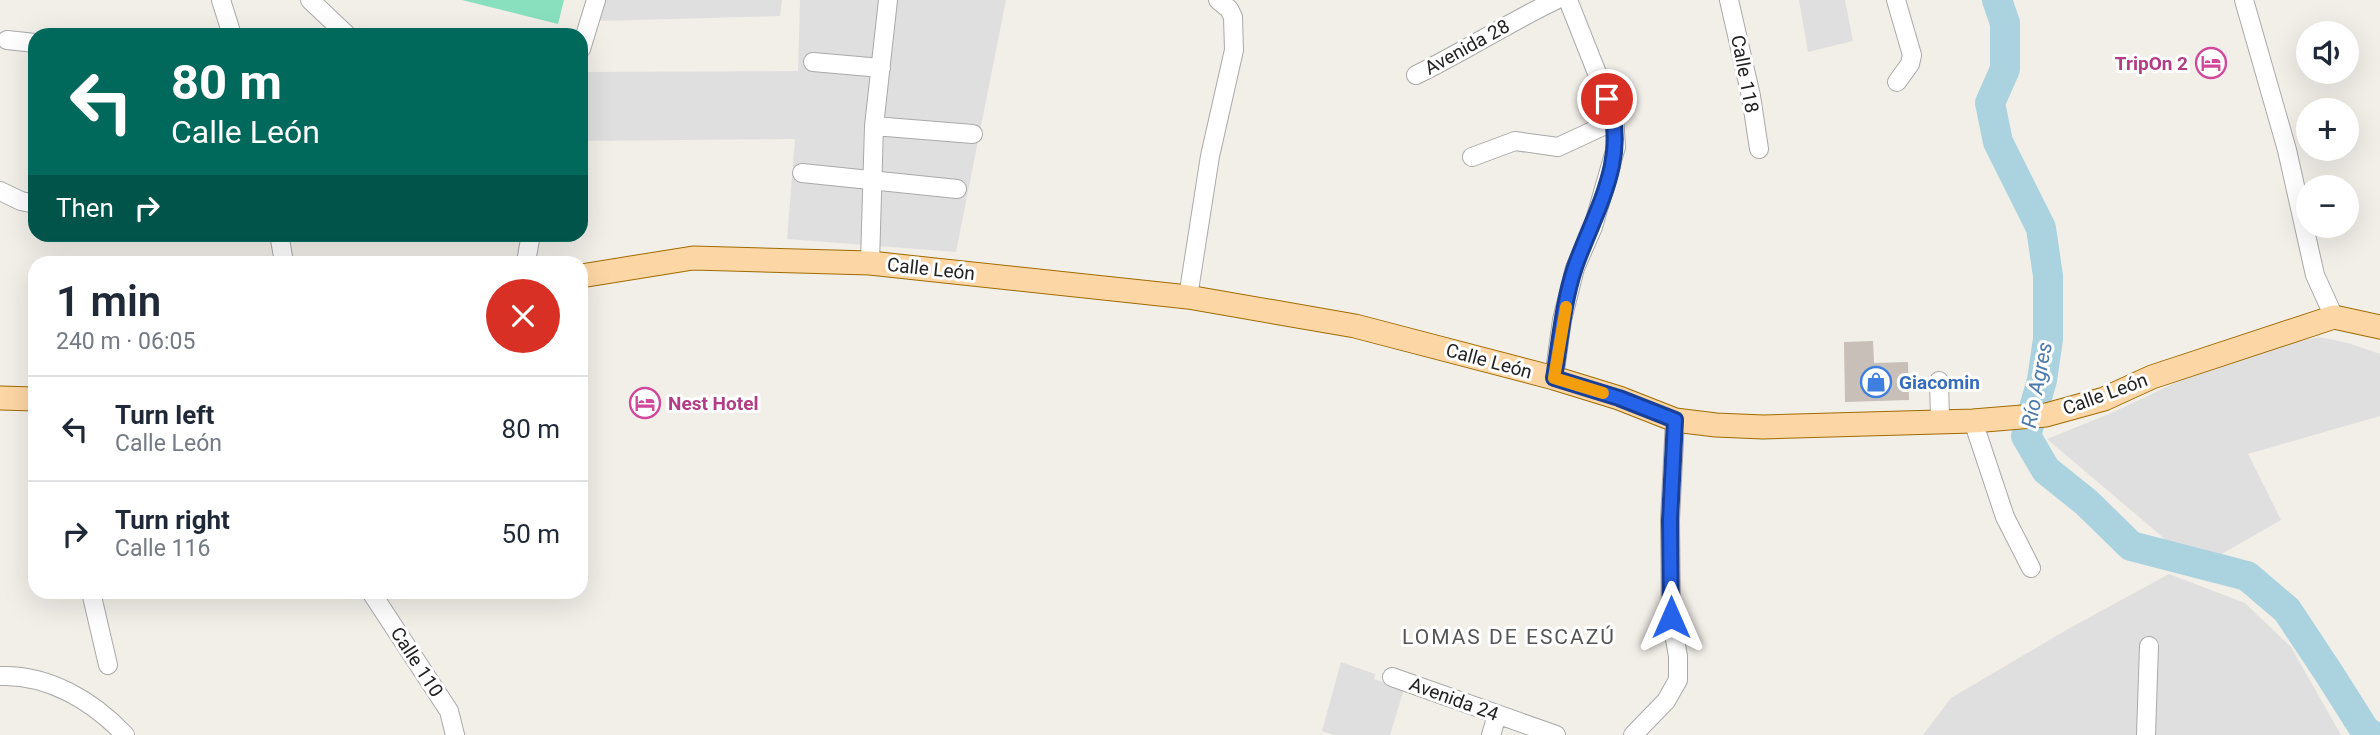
<!DOCTYPE html>
<meta charset="utf-8">
<style>
body{margin:0;font-family:Roboto,sans-serif;background:#f6f6f7;color:#1f2937;height:100vh;display:flex;flex-direction:column;font-size:26px;white-space:nowrap}
*{box-sizing:border-box;margin:0}
p{font-size:23px;color:#747a83}
.icon{flex:none;width:38px;height:38px;fill:none;stroke:currentColor;stroke-width:2;stroke-linecap:round;stroke-linejoin:round}
.map{position:relative;flex:1;overflow:hidden}
.panel{position:absolute;left:28px;top:256px;width:560px;height:343px;display:flex;flex-direction:column;background:#fff;border-radius:21px;box-shadow:0 7px 28px #0002}
.panel>*{flex:none}
.hud{position:absolute;left:28px;top:28px;width:560px;height:214px;border-radius:21px;box-shadow:0 7px 28px #0002;background:#00695c;color:#fff;overflow:hidden}
.buttons{position:absolute;left:2296px;top:21px;display:grid;gap:14px}
.buttons a{display:grid;place-items:center;width:63px;height:63px;border-radius:50%;background:#fff;box-shadow:0 7px 28px #0002;font-size:35px}
.pin{position:absolute;display:grid;place-items:center;width:60px;height:60px;color:#fff;margin:-30px;border:4px solid #fff;border-radius:50%;box-shadow:0 2px 7px #0007}
.me{position:absolute;width:77px;margin:-38px;rotate:0deg;stroke-linejoin:round;filter:drop-shadow(0 0 5px #0008)}
.turn{display:flex;align-items:center;gap:24px;height:147px;padding:0 28px;font-size:32px}
.turn .icon{width:91px;height:91px;stroke-width:2.5}
.turn b{display:block;font-size:49px;line-height:60px}
.then{display:flex;align-items:center;height:66px;padding:0 28px;background:#0003;gap:14px;font-size:26px}
.round{display:grid;place-items:center;flex:none;width:74px;height:74px;border-radius:37px;background:#f6f6f7}
.headline{display:flex;align-items:center;justify-content:space-between;height:119px;padding:0 28px}
h1{font-size:42px;font-weight:600;line-height:52px}
ul{padding:0;list-style:none}
li{display:flex;align-items:center;gap:21px;height:105px;padding:0 28px;border-top:2px solid #e0e1e3}
li div{flex:1}
li b{display:block;font-size:26px}
li em{font-style:normal}
.map>svg:first-child{display:block}
.residential{fill:#e0dfdf}
.pitch{fill:#88e0be}
.lines{fill:none;stroke-linecap:round;stroke-linejoin:round}
.river{stroke:#aad3df;stroke-width:30}
.building{fill:#c7bfb8}
.minor-casing{stroke:#a9a9a9;stroke-width:20}
.major-casing{stroke:#a06b00;stroke-width:25}
.minor{stroke:#fff;stroke-width:18}
.major{stroke:#fcd6a4;stroke-width:23}
.route-casing{stroke:#184099;stroke-width:18}
.route{stroke:#2563eb;stroke-width:12}
.slow{stroke:#f59e0b;stroke-width:12}
.labels{text-anchor:middle;dominant-baseline:central;stroke-width:6;stroke-linejoin:round;paint-order:stroke}
.street-label{font-size:19px;fill:#222;stroke:#fff}
.hotel-label{font-size:19px;font-weight:bold;fill:#b23c85;stroke:#fff;text-anchor:end}
.shop-label{font-size:19px;font-weight:bold;fill:#366cbe;stroke:#fff;text-anchor:start}
.water-label{font-size:21px;font-style:italic;fill:#4a7aab;stroke:#fff}
.neighbourhood-label{font-size:21px;letter-spacing:2px;fill:#555;stroke:#fff}
</style>
<div class="map">
<svg width="2380" height="735" viewBox="0 0 2380 735">
<rect width="100%" height="100%" fill="#f2efe9"/>
<!-- residential -->
<path class="residential" d="M604,0H782L780,16L599,21Z
M800,0H1006L956,252L787,239L795,139L581,141L583,72L798,71Z
M1799,0H1845L1853,41L1808,52Z
M2319,337L2348,343L2380,354V416L2248,454L2281,520L2213,559L2179,551L2047,439L2109,414L2207,368L2282,345Z
M2169,574L2245,603L2291,647L2341,735H1923L1951,698L2068,629Z
M1341,662L1375,674L1374,679L1404,689L1390,735H1334L1322,731Z"/>
<!-- pitch -->
<path class="pitch" d="M462,0H564L558,24Z"/>
<g class="lines">
<!-- river -->
<path class="river" d="M1997,0L2005,23V69L1990,103L1998,142L2041,228L2048,276V339L2042,380L2026,436L2046,470L2086,502L2131,546L2247,576L2287,610L2330,675L2366,732L2372,735"/>
</g>
<!-- building -->
<path class="building" d="M1873,341L1874,363L1908,362L1909,400L1845,402L1844,342Z"/>
<g class="lines">
<!-- minor casing -->
<g class="minor-casing">
<path id="minor" d="M221,0L232,35
M310,0L347,35
M1729,0L1751,96L1759,149
M1896,0L1912,55L1910,64L1897,82
M2244,0L2287,150L2315,275L2334,317
M7,40L35,43
M581,49L596,0
M813,62L881,68
M1416,75C1463,52 1508,23 1556,0
M874,126L888,0
M1472,157L1515,141L1558,147L1614,121
M802,173L957,189
M0,191L21,201L35,204
M279,234L284,262
M526,262L531,234
M870,263L874,126L973,134
M1188,297L1210,156L1234,50L1233,17L1229,9L1218,0
M1554,378L1562,320L1575,268L1593,227L1616,147L1614,116L1568,0
M1939,381L1940,420
M1973,421L2005,517L2031,568
M91,592L108,665
M371,592L449,711L455,735
M0,676C48,674 93,701 125,735
M1392,677L1556,735
M1491,735L1497,715
M1633,735L1666,701L1678,680V656L1671,617L1670,520L1675,420
M2146,735L2149,646"/>
</g>
<!-- major casing -->
<g class="major-casing">
<path id="major" d="M581,276L693,258L870,263L1188,297L1355,326L1554,378L1619,398L1675,420L1716,425L1763,427L1973,421L2046,415L2104,399L2152,377L2334,317L2380,327
M0,398L35,399"/>
</g>
<!-- minor -->
<use href="#minor" class="minor"/>
<!-- major -->
<use href="#major" class="major"/>
</g>
<g class="lines">
<!-- route casing -->
<g class="route-casing">
<path id="route" d="M1607,99C1631,156 1594,213 1575,267C1563,303 1560,342 1554,378L1619,398L1675,420L1670,520L1671,617"/>
</g>
<!-- route -->
<use href="#route" class="route"/>
<!-- slow -->
<path class="slow" d="M1566,307L1554,378L1603,393"/>
</g>
<!-- icons -->
<defs>
<g id="hotel-ring" transform="scale(1.575)"><circle r="9.5" fill="#fff" stroke="#d1479c" stroke-width="1.5"/><path d="M-6-4.5h1.5V1H6V5H4.5V3h-9V5H-6ZM-4 0a1.8 1.8 0 1 1 3.6 0ZM.5 0V-2.5h3Q6-2.5 6 0Z" fill="#d1479c"/></g>
<g id="shop-ring" transform="scale(1.575)"><circle r="9.5" fill="#fff" stroke="#3f7fe0" stroke-width="1.5"/><path d="M-5-2.5h2.3a2.7 3.5 0 0 1 5.4 0H5L5.5 6h-11ZM-1.5-2.5h3a1.5 2.3 0 0 0-3 0Z" fill="#3f7fe0"/></g>
</defs>
<g fill-rule="evenodd">
<use href="#hotel-ring" x="2211" y="63"/>
<use href="#shop-ring" x="1876" y="382"/>
<use href="#hotel-ring" x="645" y="403"/>
</g>
<g class="labels">
<!-- street labels -->
<g class="street-label">
<text transform="translate(1467 47) rotate(-29)">Avenida 28</text>
<text transform="translate(1745 74) rotate(79)">Calle 118</text>
<text transform="translate(931 269) rotate(6)">Calle León</text>
<text transform="translate(1489 361) rotate(15)">Calle León</text>
<text transform="translate(2105 394) rotate(-20)">Calle León</text>
<text transform="translate(417 662) rotate(57)">Calle 110</text>
<text transform="translate(1454 699) rotate(20)">Avenida 24</text>
</g>
<!-- hotel labels -->
<g class="hotel-label">
<text x="2188" y="63">TripOn 2</text>
<text x="668" y="403" text-anchor="start">Nest Hotel</text>
</g>
<!-- shop labels -->
<g class="shop-label">
<text x="1899" y="382">Giacomin</text>
</g>
<!-- water labels -->
<g class="water-label">
<text transform="translate(2037 385) rotate(-79)">Río Agres</text>
</g>
<!-- neighbourhood labels -->
<g class="neighbourhood-label">
<text x="1509" y="637">LOMAS DE ESCAZÚ</text>
</g>
</g>
</svg>
<div class="buttons">
<a><svg class="icon" aria-label="sound" viewBox="0 0 24 24"><path d="M4 9h4l5-4v14l-5-4H4zM17 9q2 3 0 6"/></svg></a>
<a>+</a>
<a>−</a>
</div>
<div class="pin" style="left:1607px;top:99px;background:#d93025"><svg class="icon" aria-label="arrive" viewBox="0 0 24 24"><path d="M6 21V4h12l-3 4 3 4H6"/></svg></div>
<svg class="me" style="left:1671px;top:617px" viewBox="-20 -20 40 40"><path d="M0-17L14 15 0 8-14 15z" fill="#2563eb" stroke="#fff" stroke-width="4"/></svg>
<div class="hud">
<div class="turn"><svg class="icon" aria-label="left" viewBox="0 0 24 24"><path d="M17 20v-9H6M10 6l-5 5 5 5"/></svg><div><b>80 m</b>Calle León</div></div>
<div class="then">Then<svg class="icon" aria-label="right" viewBox="0 0 24 24"><path d="M7 20v-9h11M14 6l5 5-5 5"/></svg></div>
</div>
<section class="panel">
<div class="headline"><div><h1>1 min</h1><p>240 m · 06:05</p></div><a class="round" style="background:#d93025;color:#fff"><svg class="icon" aria-label="close" viewBox="0 0 24 24"><path d="M6 6l12 12M18 6L6 18"/></svg></a></div>
<ul>
<li><svg class="icon" aria-label="left" viewBox="0 0 24 24"><path d="M17 20v-9H6M10 6l-5 5 5 5"/></svg><div><b>Turn left</b><p>Calle León</p></div><em>80 m</em></li>
<li><svg class="icon" aria-label="right" viewBox="0 0 24 24"><path d="M7 20v-9h11M14 6l5 5-5 5"/></svg><div><b>Turn right</b><p>Calle 116</p></div><em>50 m</em></li>
</ul>
</section>
</div>
